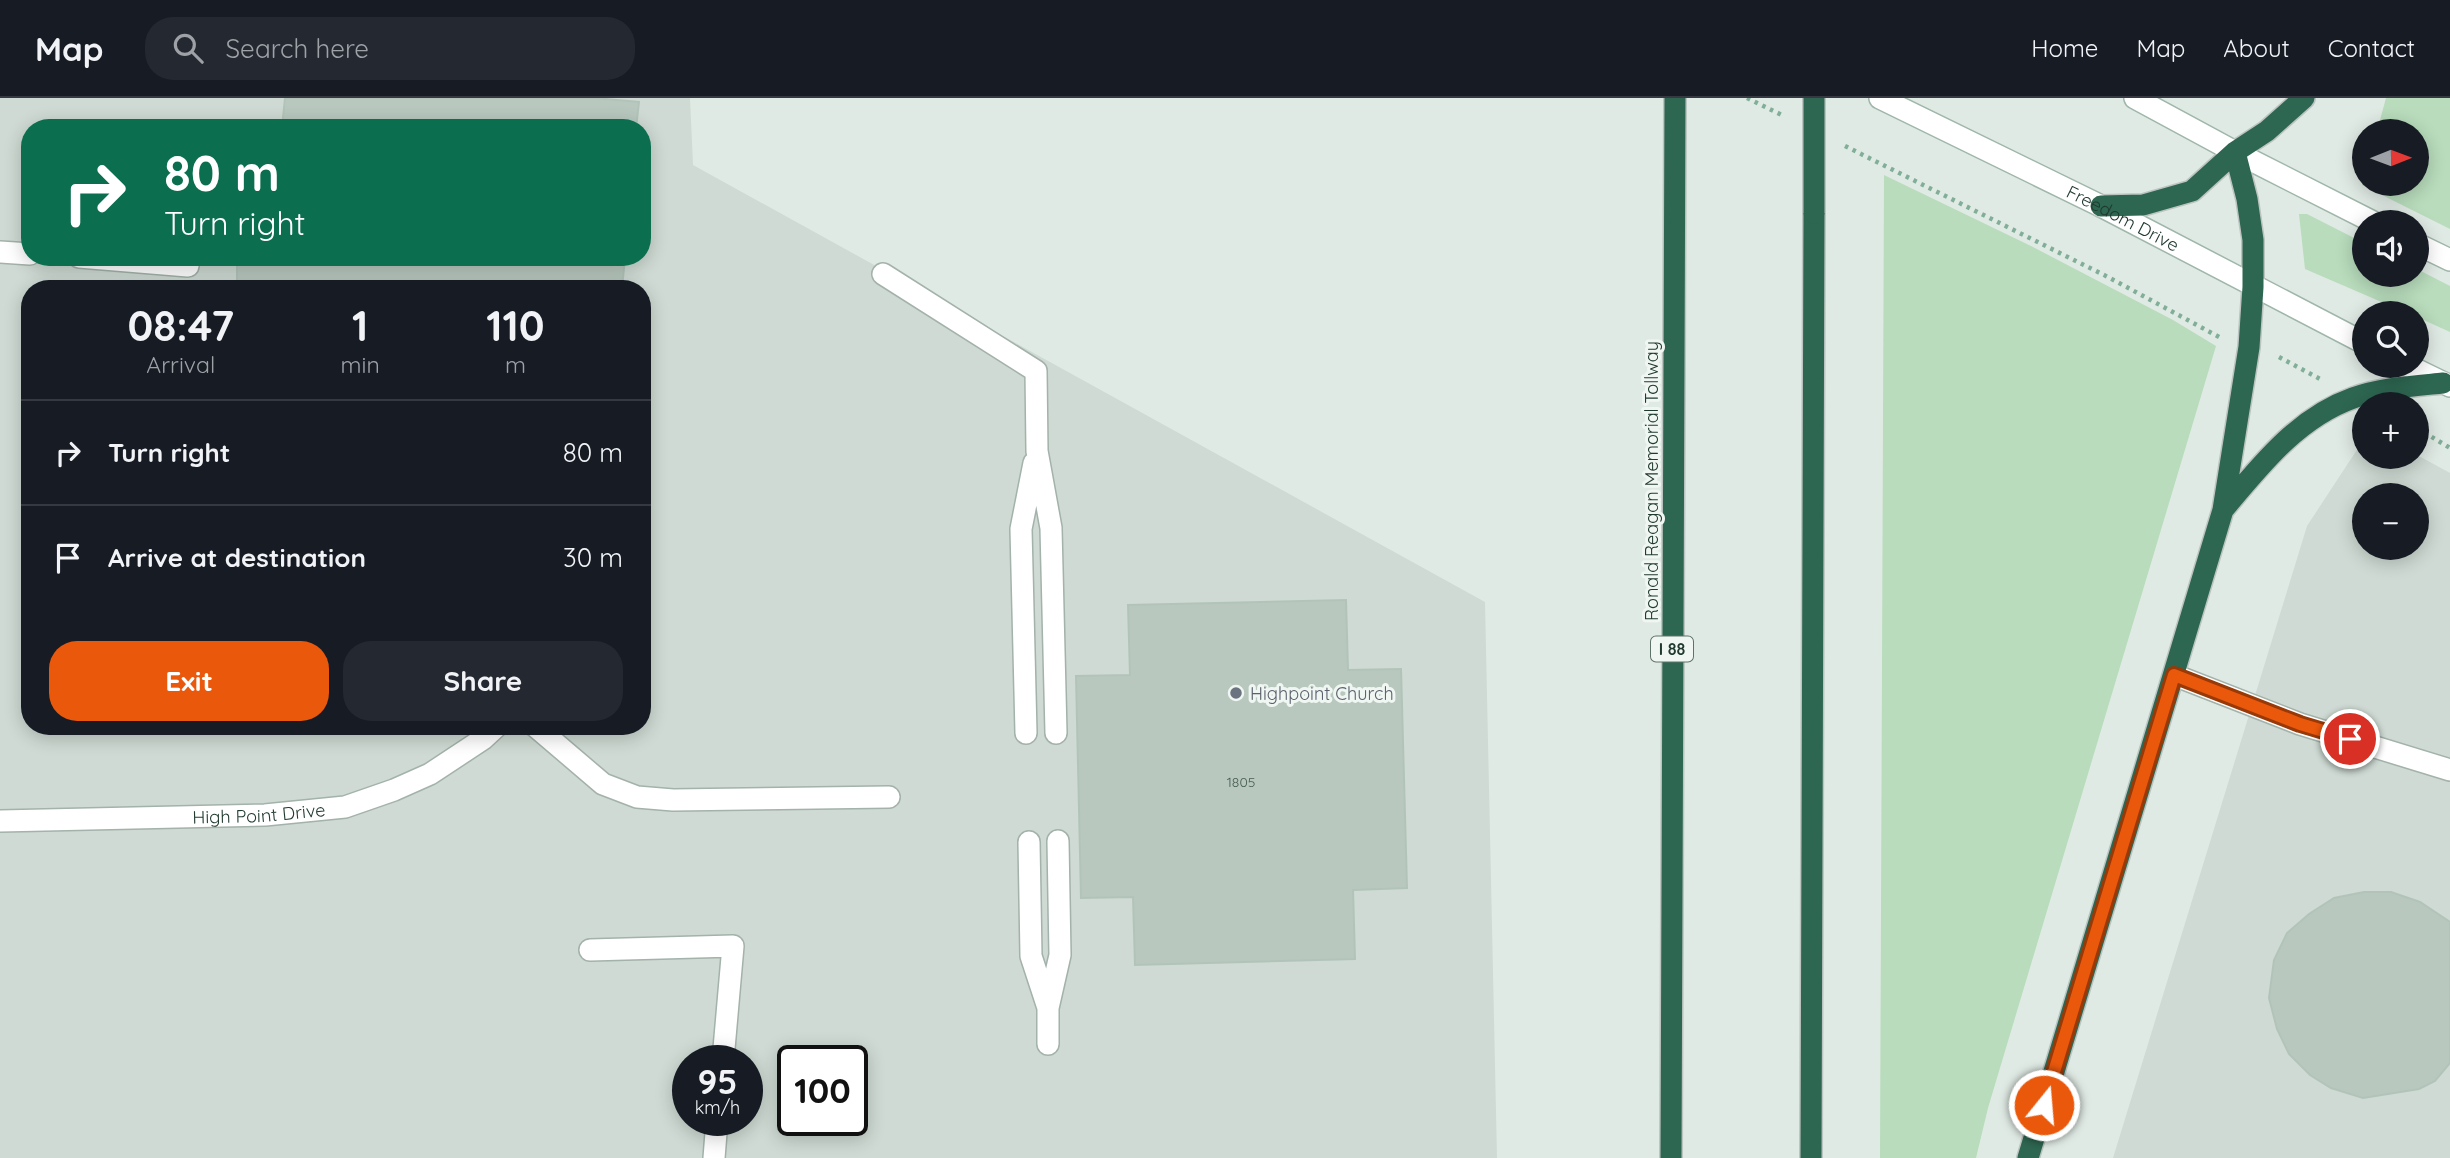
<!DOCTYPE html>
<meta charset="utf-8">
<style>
body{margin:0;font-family:Quicksand,sans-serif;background:#242831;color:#f1f3f6;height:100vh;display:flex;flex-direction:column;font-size:26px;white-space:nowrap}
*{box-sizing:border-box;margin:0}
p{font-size:23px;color:#9ea1a6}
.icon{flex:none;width:38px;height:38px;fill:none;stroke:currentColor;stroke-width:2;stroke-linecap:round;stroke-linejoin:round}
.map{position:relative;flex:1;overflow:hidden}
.drawer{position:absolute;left:21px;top:182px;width:630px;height:455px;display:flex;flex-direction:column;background:#171b24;border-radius:28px;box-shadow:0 4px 18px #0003}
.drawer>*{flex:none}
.guide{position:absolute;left:21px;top:21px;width:630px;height:147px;border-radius:28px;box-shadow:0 4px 18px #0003;background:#0b6e4f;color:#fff;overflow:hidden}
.needle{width:46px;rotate:89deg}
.tools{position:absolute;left:2352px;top:21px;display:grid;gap:14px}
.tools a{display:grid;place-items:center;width:77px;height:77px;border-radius:50%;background:#171b24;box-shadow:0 4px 18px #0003;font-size:35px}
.speed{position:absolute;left:672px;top:947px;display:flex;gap:14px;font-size:35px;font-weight:700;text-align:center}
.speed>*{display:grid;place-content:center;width:91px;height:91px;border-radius:50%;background:#171b24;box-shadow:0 4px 18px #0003;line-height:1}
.speed small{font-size:18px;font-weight:400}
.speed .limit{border:4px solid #111;border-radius:10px;background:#fff;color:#111}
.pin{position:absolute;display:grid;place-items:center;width:60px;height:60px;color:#fff;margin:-30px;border:4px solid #fff;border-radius:50%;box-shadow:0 2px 7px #0007}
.me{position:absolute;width:77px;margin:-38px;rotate:17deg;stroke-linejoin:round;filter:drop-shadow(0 0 5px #0008)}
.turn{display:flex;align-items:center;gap:24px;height:147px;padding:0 28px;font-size:32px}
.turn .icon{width:91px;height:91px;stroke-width:2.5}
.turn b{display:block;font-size:49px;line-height:60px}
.eta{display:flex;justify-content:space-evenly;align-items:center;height:119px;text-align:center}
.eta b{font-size:42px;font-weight:800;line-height:49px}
.cta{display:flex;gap:14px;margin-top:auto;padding:14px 28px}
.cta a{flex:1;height:80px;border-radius:28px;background:#ea580c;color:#fff;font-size:28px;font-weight:800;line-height:80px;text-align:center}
.cta a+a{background:#242831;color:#f1f3f6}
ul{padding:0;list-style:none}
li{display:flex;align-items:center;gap:21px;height:105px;padding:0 28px;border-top:2px solid #363941}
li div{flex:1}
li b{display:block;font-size:26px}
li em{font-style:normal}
header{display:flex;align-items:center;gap:42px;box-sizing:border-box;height:98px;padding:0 35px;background:#171b24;border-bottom:2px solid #363941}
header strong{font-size:33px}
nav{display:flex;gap:38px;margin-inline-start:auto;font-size:24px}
.search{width:490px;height:63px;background:#242831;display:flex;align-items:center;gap:18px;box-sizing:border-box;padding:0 24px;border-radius:28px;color:#9ea1a6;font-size:26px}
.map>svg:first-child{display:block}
.built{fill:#cedad3;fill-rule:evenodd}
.green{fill:#b8dcbc}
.building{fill:#b8c8bf;stroke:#b2c4ba;stroke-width:2}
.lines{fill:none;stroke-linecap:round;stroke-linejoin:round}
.lane-casing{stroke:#a3b2aa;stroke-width:24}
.street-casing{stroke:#a3b2aa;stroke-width:24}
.secondary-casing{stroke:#9fb6aa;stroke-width:24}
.highway-casing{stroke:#bcc4c1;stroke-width:24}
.path{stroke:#80ae98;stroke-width:4.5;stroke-dasharray:3.5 5;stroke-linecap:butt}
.lane{stroke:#fff;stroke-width:21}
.street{stroke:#fff;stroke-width:21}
.secondary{stroke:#fff;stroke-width:21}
.highway{stroke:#2d6651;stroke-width:21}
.highway-bridge-casing{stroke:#bcc4c1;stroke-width:24;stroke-linecap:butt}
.highway-bridge{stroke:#2d6651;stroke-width:21}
.route-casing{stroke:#983908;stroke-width:18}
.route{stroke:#ea580c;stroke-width:12}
.worship-dot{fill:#6b7280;stroke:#f0f7f2;stroke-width:2.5}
.labels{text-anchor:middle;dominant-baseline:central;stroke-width:6;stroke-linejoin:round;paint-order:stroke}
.number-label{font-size:14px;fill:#475e53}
.shield{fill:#f0f7f2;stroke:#5f736a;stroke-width:2}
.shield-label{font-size:16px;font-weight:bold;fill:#213a2f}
.street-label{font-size:18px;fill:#213a2f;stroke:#f0f7f2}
.worship-label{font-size:18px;fill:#5b616d;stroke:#f0f7f2;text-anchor:start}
</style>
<header>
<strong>Map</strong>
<div class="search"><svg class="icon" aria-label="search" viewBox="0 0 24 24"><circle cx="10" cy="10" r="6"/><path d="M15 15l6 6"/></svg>Search here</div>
<nav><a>Home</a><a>Map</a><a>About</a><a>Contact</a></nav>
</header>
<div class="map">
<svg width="2450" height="1060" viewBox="0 0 2450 1060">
<rect width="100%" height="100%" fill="#e0eae4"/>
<!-- built -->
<path class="built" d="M0,0H690L693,67L1485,504L1497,1060H0ZM30,30H642V159H30ZM30,191H642V628H30ZM688,962H747V1022H688ZM793,962H852V1022H793Z
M2364,341V359H2417V357L2450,375V1060H2113L2307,428ZM2364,397H2417V450H2364Z"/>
<!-- green -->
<path class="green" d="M2386,0H2450V131L2362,87L2364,78V86H2417V33H2377Z
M1884,77L2031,148L2173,222L2216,248L1988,1010L1976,1060H1880Z
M2299,116H2307L2364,145V177H2417V171L2450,188V234L2417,219V215H2407L2305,171Z"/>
<!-- building -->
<path class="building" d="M285,0H595L639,4L636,30H282Z
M237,159H625L622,191H241L237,182Z
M1346,502L1348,572L1401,571L1407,790L1353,792L1355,861L1135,867L1133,799L1081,800L1076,578L1130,577L1128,507Z
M2364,794H2391L2420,804L2450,824V965L2435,983L2419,991L2363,1000L2331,990L2310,977L2289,956L2277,931L2269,900L2274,862L2287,835L2309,816L2334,800Z"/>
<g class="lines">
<!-- lane casing -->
<g class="lane-casing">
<path id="lane" d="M0,154L30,156
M79,159L188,168
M883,176L1036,273L1037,353L1051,430L1056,635
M2174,577L2300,626L2450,672
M535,628L603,686L637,699L673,702L889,699
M1026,635L1021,431L1034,365
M1029,744L1031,858L1048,910
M590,852L733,848L723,962
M1048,946V910L1060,857L1058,743
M714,1060L717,1022"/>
</g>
<!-- street casing -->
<g class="street-casing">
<g id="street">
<path id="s1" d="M0,723L265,717L345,709L394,692L430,676L483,641L497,628"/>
</g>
</g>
<!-- secondary casing -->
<g class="secondary-casing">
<g id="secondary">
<path id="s2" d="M1880,0L2101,108L2364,245"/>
<path d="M2135,0L2235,54L2373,124"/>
<path d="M2417,146L2450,162"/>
<path d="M2409,268L2450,288"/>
</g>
</g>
<!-- highway casing -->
<g class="highway-casing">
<path id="highway" d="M2101,108L2143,107L2192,93L2235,54L2267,33L2304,0
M2223,412C2260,368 2297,320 2353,300C2381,290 2413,288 2443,285
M1671,1060L1675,0
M1811,1060L1814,115
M2028,1060L2223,412L2249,249L2253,189V142L2247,101L2235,54"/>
</g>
<!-- path -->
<path class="path" d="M1747,0L1784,18
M1845,48L2108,179L2221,240
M2279,259L2320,281
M2417,330L2450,350"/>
<!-- lane -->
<use href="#lane" class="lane"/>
<!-- street -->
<use href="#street" class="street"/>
<!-- secondary -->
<use href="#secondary" class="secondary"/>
<!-- highway -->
<use href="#highway" class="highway"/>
<!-- highway-bridge casing -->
<g class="highway-bridge-casing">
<path id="highway-bridge" d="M1814,115V0"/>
</g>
<!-- highway-bridge -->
<use href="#highway-bridge" class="highway-bridge"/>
</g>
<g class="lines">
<!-- route casing -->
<g class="route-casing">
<path id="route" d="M2044,1007L2174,577L2300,626L2350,641"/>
</g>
<!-- route -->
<use href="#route" class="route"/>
</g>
<!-- markers -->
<circle class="worship-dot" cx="1236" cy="595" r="7"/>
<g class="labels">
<!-- number labels -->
<g class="number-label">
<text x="1241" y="684">1805</text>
</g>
<!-- shield labels -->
<rect class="shield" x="1651" y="538.5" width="42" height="25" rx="5"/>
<g class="shield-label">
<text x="1672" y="551">I 88</text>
</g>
<!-- street labels -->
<g class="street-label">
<text stroke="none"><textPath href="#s2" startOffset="271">Freedom Drive</textPath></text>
<text transform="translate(1651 383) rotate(-90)">Ronald Reagan Memorial Tollway</text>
<text stroke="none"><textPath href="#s1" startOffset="259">High Point Drive</textPath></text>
</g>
<!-- worship labels -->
<g class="worship-label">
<text x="1250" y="595">Highpoint Church</text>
</g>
</g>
</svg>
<div class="tools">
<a><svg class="needle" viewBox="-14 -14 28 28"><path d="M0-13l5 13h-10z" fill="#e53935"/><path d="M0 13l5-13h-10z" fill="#9ea1a6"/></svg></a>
<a><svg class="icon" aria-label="sound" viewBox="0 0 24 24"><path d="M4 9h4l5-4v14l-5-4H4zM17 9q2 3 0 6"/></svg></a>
<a><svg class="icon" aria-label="search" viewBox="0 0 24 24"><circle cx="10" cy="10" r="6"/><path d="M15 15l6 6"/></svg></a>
<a>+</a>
<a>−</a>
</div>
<div class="speed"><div>95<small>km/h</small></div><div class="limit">100</div></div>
<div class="pin" style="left:2350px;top:641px;background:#d93025"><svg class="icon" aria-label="arrive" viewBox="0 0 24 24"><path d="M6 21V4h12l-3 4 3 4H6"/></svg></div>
<svg class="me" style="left:2044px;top:1007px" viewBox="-20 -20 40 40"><circle r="17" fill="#ea580c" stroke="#fff" stroke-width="3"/><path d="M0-11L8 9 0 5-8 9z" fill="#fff"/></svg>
<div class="guide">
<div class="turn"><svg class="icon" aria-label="right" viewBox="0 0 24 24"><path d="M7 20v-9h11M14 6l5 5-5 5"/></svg><div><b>80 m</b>Turn right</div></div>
</div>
<section class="drawer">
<div class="eta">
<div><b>08:47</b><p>Arrival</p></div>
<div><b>1</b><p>min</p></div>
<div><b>110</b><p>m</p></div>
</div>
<ul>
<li><svg class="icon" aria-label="right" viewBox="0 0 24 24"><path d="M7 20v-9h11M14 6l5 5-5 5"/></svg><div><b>Turn right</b></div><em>80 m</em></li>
<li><svg class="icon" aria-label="arrive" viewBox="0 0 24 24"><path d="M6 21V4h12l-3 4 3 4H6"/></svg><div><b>Arrive at destination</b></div><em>30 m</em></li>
</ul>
<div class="cta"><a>Exit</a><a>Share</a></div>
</section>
</div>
